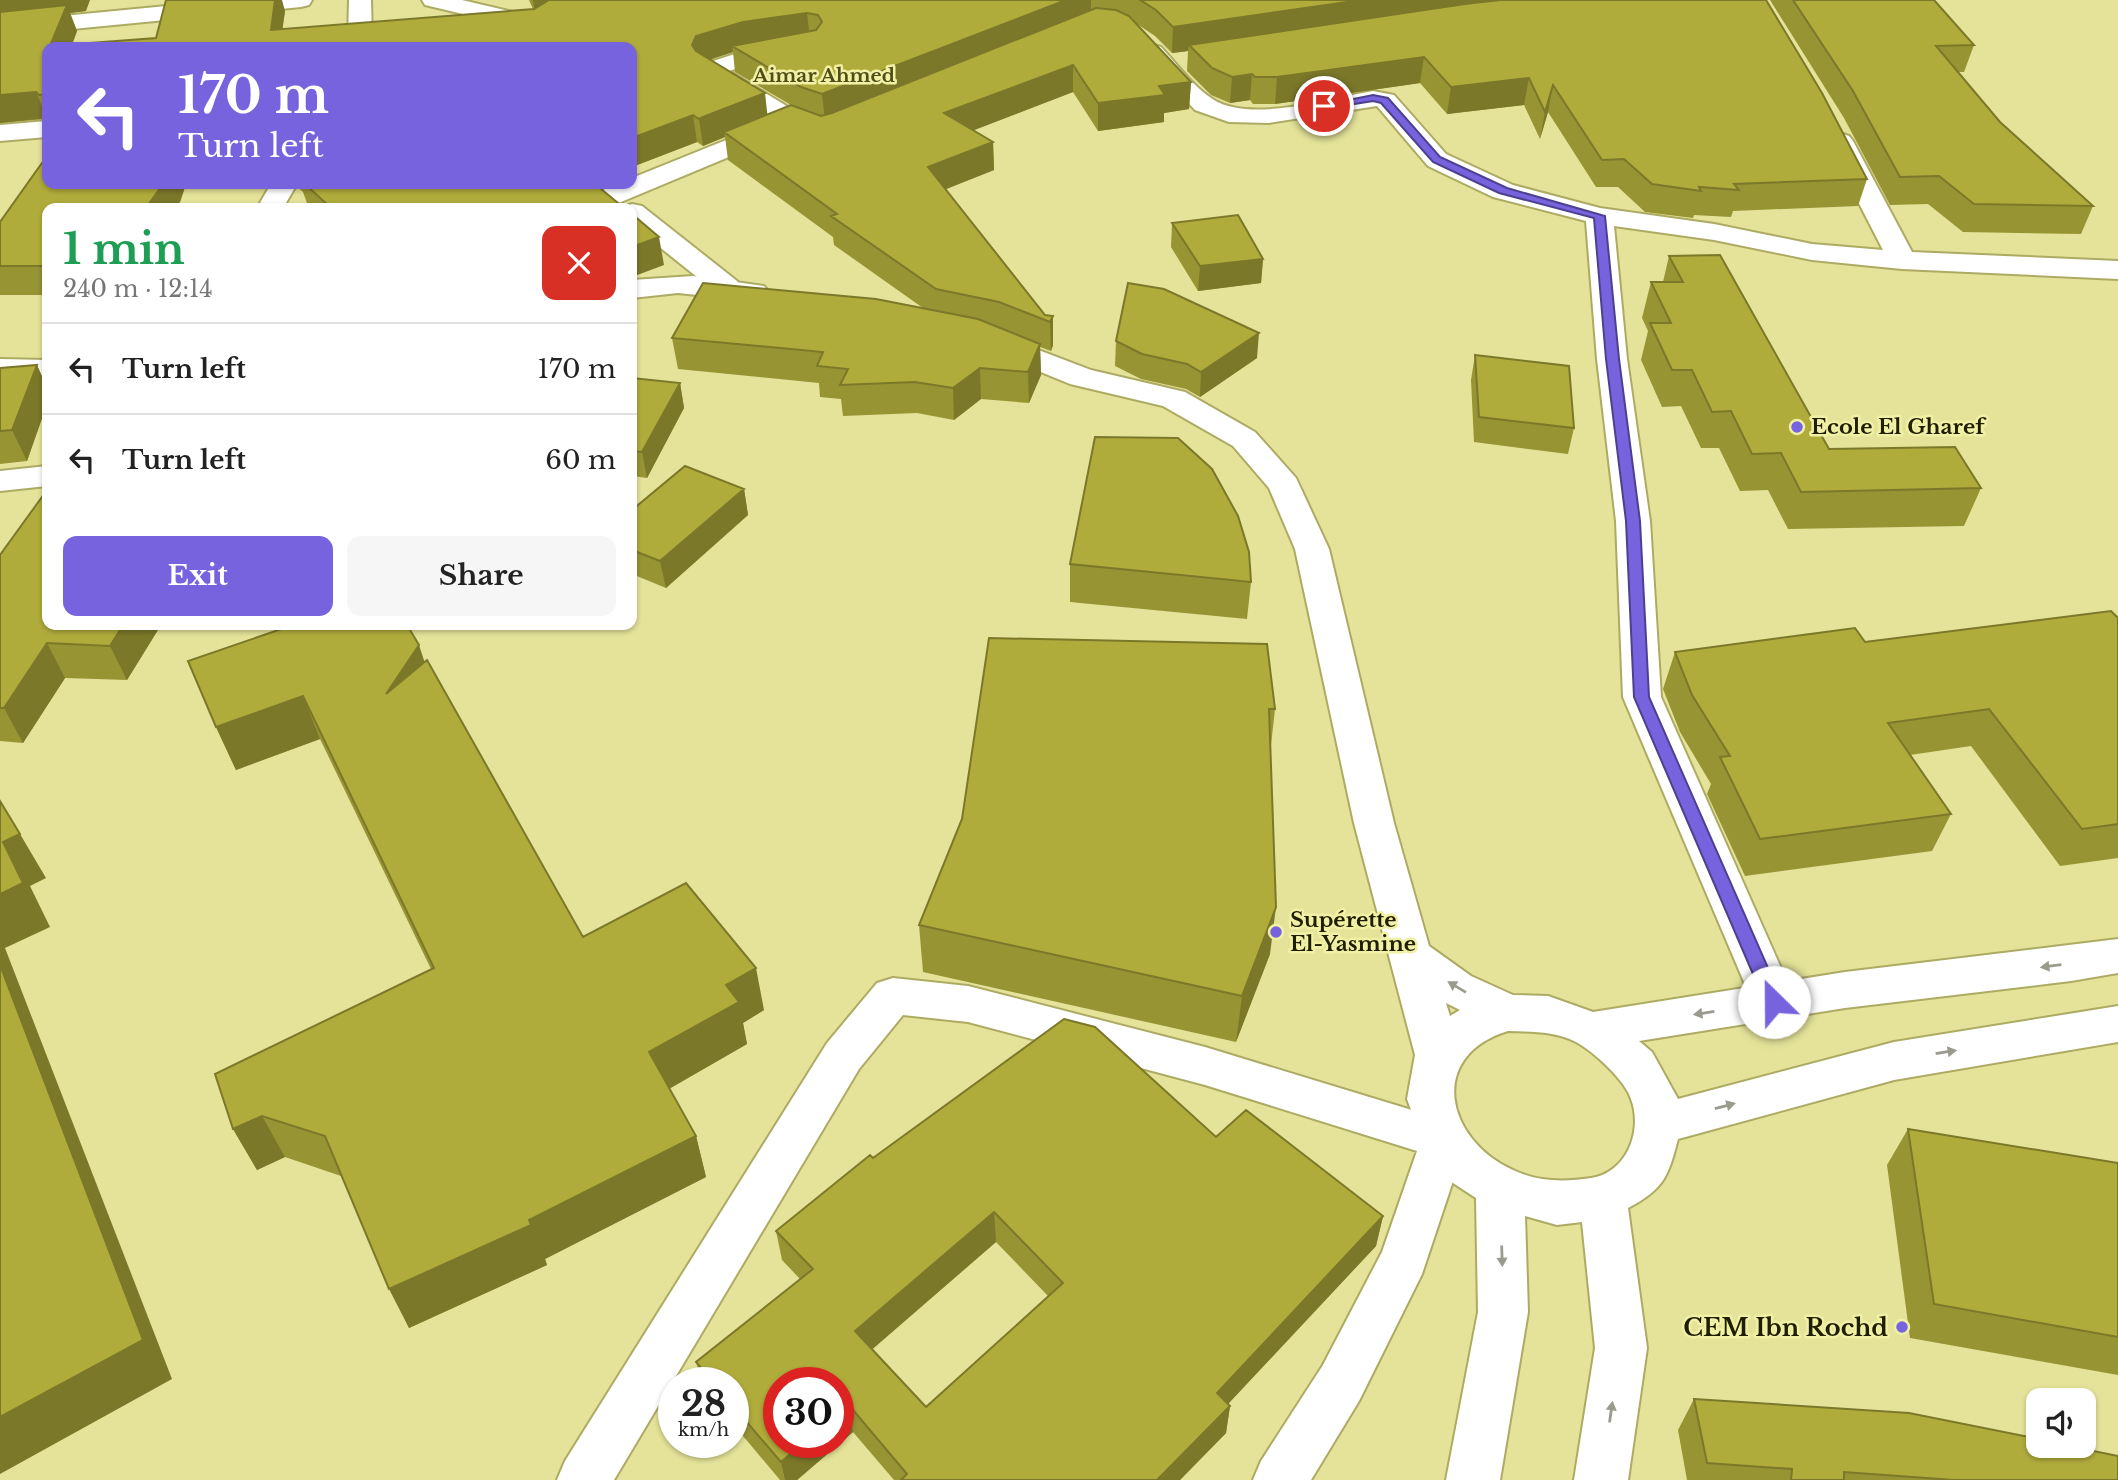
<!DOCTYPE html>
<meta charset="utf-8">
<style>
body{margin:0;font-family:"Libre Baskerville",serif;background:#f6f6f6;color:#222;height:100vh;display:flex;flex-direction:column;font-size:26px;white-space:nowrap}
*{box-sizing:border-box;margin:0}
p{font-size:23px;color:#767676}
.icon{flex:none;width:38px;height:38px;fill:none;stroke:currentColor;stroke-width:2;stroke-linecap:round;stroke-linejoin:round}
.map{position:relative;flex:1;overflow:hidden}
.drawer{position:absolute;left:42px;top:203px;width:595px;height:427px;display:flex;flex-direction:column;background:#fff;border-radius:14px;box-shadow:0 2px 5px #0004}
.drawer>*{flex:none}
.top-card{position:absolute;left:42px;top:42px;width:595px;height:147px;border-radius:14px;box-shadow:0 2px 5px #0004;background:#7863de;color:#fff;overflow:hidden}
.fabs{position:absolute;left:2026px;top:1388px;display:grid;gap:14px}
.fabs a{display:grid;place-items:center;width:70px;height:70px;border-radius:14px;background:#fff;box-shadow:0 2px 5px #0004;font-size:35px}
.speed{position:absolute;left:658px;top:1367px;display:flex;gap:14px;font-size:35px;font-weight:700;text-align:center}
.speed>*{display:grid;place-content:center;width:91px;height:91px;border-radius:50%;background:#fff;box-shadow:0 2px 5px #0004;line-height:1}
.speed small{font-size:18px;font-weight:400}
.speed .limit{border:10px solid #d22;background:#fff;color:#111}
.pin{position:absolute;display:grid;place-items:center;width:60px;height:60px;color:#fff;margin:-30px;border:4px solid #fff;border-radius:50%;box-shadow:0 2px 7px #0007}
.me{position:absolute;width:77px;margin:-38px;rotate:337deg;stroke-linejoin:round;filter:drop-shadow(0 0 5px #0008)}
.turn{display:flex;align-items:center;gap:24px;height:147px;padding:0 21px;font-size:32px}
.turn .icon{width:91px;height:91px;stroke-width:2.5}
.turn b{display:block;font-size:49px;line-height:60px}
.round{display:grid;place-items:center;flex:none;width:74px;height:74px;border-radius:14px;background:#f6f6f6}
.summary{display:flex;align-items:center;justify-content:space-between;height:119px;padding:0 21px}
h1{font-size:42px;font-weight:700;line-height:52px;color:#1e9e55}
.button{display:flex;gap:14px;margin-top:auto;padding:14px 21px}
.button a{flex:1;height:80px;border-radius:14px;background:#7863de;color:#fff;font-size:28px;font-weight:700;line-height:80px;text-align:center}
.button a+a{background:#f6f6f6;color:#222}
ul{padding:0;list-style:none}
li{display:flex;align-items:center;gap:21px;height:91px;padding:0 21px;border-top:2px solid #e0e0e0}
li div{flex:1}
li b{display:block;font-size:26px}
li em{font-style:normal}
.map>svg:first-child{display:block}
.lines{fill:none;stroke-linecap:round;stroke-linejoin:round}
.street-casing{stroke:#adab63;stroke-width:4}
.secondary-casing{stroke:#adab63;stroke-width:4}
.street{fill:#fff;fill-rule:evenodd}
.secondary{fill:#fff;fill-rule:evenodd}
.wall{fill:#979434;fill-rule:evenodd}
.shaded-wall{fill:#7b782a}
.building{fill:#b0ac3c;stroke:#7b782a;stroke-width:2;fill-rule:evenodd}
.oneway{fill:#9a9a8d}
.route{fill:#7863de;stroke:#4e4090;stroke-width:2}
.poi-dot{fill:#7863de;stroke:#f1f0a5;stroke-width:2.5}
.labels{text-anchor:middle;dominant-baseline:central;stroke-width:5;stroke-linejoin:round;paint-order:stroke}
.far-neighbourhood-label{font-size:19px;font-weight:bold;fill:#504e16;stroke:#f1f0a5}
.poi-label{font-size:21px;font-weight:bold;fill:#1f1e01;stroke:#f1f0a5;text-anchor:start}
.near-poi-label{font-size:24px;font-weight:bold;fill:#1f1e01;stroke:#f1f0a5;text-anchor:end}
</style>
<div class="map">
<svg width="2118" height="1480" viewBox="0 0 2118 1480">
<rect width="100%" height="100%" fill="#e4e399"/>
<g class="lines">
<!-- street casing -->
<g class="street-casing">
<path id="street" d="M229,0H312L309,5L301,7L0,36V22Z
M422,0H462L534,17L564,0H597C595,3 544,31 538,32L425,5Z
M784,45L792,47L796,52L792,57L751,64L729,71L803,116L831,128L835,133L831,138C815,142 801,133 786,127L784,134L621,202L611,204L601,202L597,196C605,185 619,184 632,184V178L766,124L778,122L701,75L698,70L701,65L747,50Z
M1153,45L1161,47C1178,65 1193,87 1214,100C1252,123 1332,98 1373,91L1394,95L1446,154L1513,185L1600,208L1714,224L1812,244L1883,250L1827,141L1831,136L1840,133L1849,136L1853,141L1912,252L2118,261V279L1902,269L1812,260L1714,240L1614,226L1627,359L1650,521L1661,697L1796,1002L1790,1015L1774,1020L1758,1015L1623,697L1616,521L1597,359L1586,221L1493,197L1428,166L1377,106L1269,123L1229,122L1195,110L1145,57L1141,52L1145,47Z
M47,121V137L0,141V125Z
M632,204L642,206L737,281L741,287L737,293L727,296L717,293L632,225V208H621Z
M0,359L47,360V378L0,377Z
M47,466V486L0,491V471Z
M893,978L968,986L1205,1047L1461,1125L1467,1139L1422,1274L1359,1401L1311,1480H1253L1261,1461L1323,1365L1382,1252L1417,1151L1205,1085L968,1022L903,1015L859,1069L614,1480H557L565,1461L827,1043L877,983Z"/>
</g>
<!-- secondary casing -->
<g class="secondary-casing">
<path id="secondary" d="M349,0H371L372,39L369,47H345L348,39Z
M271,184H297L283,208H257Z
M693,276L764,286L769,292L764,298L754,301L678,293L632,298V280Z
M991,332L1091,370L1185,392L1255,432L1296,478L1329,549L1394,823L1429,946L1471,976L1513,995L1548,996L1593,1012L1845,972L2118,939V973L2071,981L1845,1008L1639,1041L1652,1052L1678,1099L1894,1042L2118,1006V1042L1894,1080L1678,1139C1668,1177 1664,1189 1628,1208L1647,1348L1628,1480H1574L1595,1348L1582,1222L1557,1225L1525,1216L1528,1312L1500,1480H1446L1478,1312L1476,1198L1453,1183L1427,1153L1407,1099L1415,1055L1354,823L1295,549L1269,488L1233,446L1163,406L1070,384L980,347L976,341L980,335ZM1446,1003L1460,1010L1450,1016ZM1508,1031C1532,1032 1554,1031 1576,1042C1593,1051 1625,1080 1631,1099C1643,1130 1627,1173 1591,1178C1564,1182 1538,1182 1513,1170C1446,1140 1426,1056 1508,1031Z"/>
</g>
<!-- street -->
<use href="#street" class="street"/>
<!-- secondary -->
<use href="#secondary" class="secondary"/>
</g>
<!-- wall -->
<path class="wall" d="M0,0L86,11L70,13L77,31L72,45L156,38L285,11L282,30L533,9L529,0H1766L1867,179L1858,206L1733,211L1731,217L1694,215L1693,218L1645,212L1618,187H1596L1548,112L1540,139L1524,105L1447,114L1420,83L1275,104H1253L1250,100L1230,103L1211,95L1187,71L1188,51L1172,53L1155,36L1137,24L1191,82L1189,109L1164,113V122L1098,131L1073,92L973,130L993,142L994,170L945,189L1045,315L1053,316V345L1051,351L1040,347L1041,375L1029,403L981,399L954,420L917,413L843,416L841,399L820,397L819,383L678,369L672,338L923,308L834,245L833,237L728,160L725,137L703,146L697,142L632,167V47H47V119L0,123ZM733,52L735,72L791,105L768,115L710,59Z
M1770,0H1934L1974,45L1964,72H1958L2000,122L2093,206L2081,234L1963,232L1928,204L1890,205L1844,118Z
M47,184H186L180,202L47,208V295H0V222Z
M297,184H595L624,208H311L308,206L303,192L298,187Z
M1172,223L1263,259L1261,283L1198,291L1171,247Z
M1669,256L1829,449L1981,488L1964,526L1788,529L1768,490L1740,491L1719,448H1701L1681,406L1662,407L1641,360L1648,331L1642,318L1651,282H1663Z
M1116,341L1257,358L1200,397L1186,389L1141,379L1115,366Z
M1475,355L1574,428L1568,454L1474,442L1471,380Z
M37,365L47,388V404L27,461L0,464V368Z
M632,378L680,383L684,408L647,478L632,476Z
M744,489L748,515L666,588L632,574V510Z
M0,555L161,625L127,680L65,678L23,743L0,741Z
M1070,564L1251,582L1247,619L1070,602Z
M2118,618V858L2060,866L1971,746L1910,755L1951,814L1932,851L1745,876L1707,794L1711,784L1680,732L1663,689L1675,652L1865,642Z
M989,638L1275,709L1271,745L1270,954L1236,1042L923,972L919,925L962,819Z
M425,662L583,937L764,1010L743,1023L747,1044L669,1089L696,1136L706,1177L545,1259L547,1265L409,1328L341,1176L285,1157L257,1170L233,1129L431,969L320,739L236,770L216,727Z
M1908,1129L2118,1163V1375L1910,1338L1887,1165Z
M1216,1137L1383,1216L1376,1246L1228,1404L1230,1406L1226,1433L1180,1480H894L853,1432L797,1480H780L733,1424V1382H702L696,1362L800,1279L782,1260L776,1231L873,1158ZM996,1242L1048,1296L926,1407L872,1349Z
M1694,1399L2118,1480H1687L1678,1430Z"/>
<!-- shaded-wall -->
<path class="shaded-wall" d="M0,0H90L86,11L70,13L77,31L71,47H50L0,20Z
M275,0H282L285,11L280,47L271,30Z
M533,0H559L535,13Z
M1066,0H1091V16L825,121L822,94Z
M1361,0H1538L1189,45L1188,51L1172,53L1173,27Z
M807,13L810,38L732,46L733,52L700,63L692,45L696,36L743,22Z
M1424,57L1420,83L1275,104L1277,77Z
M1073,65V92L946,141L944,113Z
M1252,74L1250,100L1230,103L1232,77Z
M1529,78L1524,105L1447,114L1451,87Z
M1191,82L1189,109L1164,113V122L1098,131V103L1159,86Z
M1553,85L1548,112L1540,139L1545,112Z
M36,92L47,118L0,123V95Z
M765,93L768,120L724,132L725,137L703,146L699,119Z
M693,115L697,142L632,167V138Z
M993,142L994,170L929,196L928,167Z
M163,184H186L180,202L176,208H146Z
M659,237L664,265L632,277V247Z
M1263,259L1261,283L1198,291L1200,266Z
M1053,316V345L1051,351L1050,322Z
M1259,333L1257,358L1200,397L1201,372Z
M1040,344L1041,375L1029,403L1028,372Z
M37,365L47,388V404L27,461L12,430Z
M980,368L981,399L954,420L953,388Z
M680,383L684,408L647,478L642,452Z
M744,489L748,515L666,588L660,561Z
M123,625H161L127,680L110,646Z
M47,643L65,678L23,743L4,708Z
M419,645L433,688L386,694Z
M303,696L320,739L236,770L216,727Z
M20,834L46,878L30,886L50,927L5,948L172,1379L0,1474V894L3,842Z
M1276,907L1270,954L1236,1042L1242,996Z
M756,968L764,1010L743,1023L747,1044L660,1094L649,1052L726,985Z
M262,1116L285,1157L257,1170L233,1129Z
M696,1136L706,1177L545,1259L547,1265L409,1328L389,1289Z
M994,1212L996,1242L860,1360L855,1331Z
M1383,1216L1376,1246L1213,1420L1217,1393Z
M848,1404L853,1432L797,1480H785L781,1462L804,1442H838V1413Z
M1230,1406L1226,1433L1180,1480H1157Z"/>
<!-- building -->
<path class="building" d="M166,0H275L271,30L534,9L549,0H1066L822,94L801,87L732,46L816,30L822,22L818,15L807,13L743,22L696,36L692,45L696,51L765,93L703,117L699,119L693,115L632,138V47H47V94L39,95L36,92L0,95V12L67,5L50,46L156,38Z
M1140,0H1361L1173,27L1156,10Z
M1500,0H1766L1822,93L1867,179L1734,184L1739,190L1699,187L1701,191L1652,184L1624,159L1602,160L1553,85L1545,112L1529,78L1451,87L1424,57L1277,77H1255L1252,74L1232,77L1212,68L1189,45L1465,4Z
M1793,0H1934L1974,45L1936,46L2000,122L2093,206L1974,204L1939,176L1900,177L1853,91Z
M1096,8L1116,10L1129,16L1191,82L1159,86L1165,95L1098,103L1073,65L944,113L993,142L928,167L1045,315L1053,316L1050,322L999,302L936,289L831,216L837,214L724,132L791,105L821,116L832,113Z
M47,156V184H163L146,208H47V266H0V222Z
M305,184H595L624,208H331Z
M632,214L659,237L632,247Z
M1238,215L1263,259L1200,266L1172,223Z
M1720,255L1829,449L1955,447L1981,488L1801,492L1781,453L1752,454L1731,411L1712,412L1692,370H1672L1650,323H1671L1651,282H1683L1669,256Z
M703,283L876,299L978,319L1040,344L1028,372L980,368L953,388L915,382L840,385L848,369L817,366L823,352L672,338Z
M1128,283L1164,289L1259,333L1201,372L1187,364L1142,354L1116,341Z
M1475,355L1569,366L1574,428L1479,417Z
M37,365L12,430L0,431V368Z
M632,378L680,383L642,452L632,451Z
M1095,437L1178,438L1212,469L1238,516L1249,552L1251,582L1070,564Z
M685,466L744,489L660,561L632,550V510Z
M47,490V625H123L110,646L47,643L4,708H0V555Z
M2111,611L2118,618V824L2082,829L1989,709L1888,723L1951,814L1760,839L1720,757L1730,756L1692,695L1675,652L1855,628L1865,642Z
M293,625H407L419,645L386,694L427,660L583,937L686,883L756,968L726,985L739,1002L649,1052L696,1136L529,1220L531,1225L389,1289L325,1136L262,1116L233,1129L215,1074L434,968L303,696L216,727L188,661Z
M989,638L1267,644L1275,709H1269L1276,907L1242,996L919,925L962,819Z
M0,801L20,834L3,842L23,883L0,894Z
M0,965L143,1340L0,1417Z
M1064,1019L1095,1027L1216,1137L1246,1110L1383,1216L1217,1393L1230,1406L1157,1480H901L907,1474L848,1404L838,1413V1382H779V1442H804L781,1462L733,1406V1382H713L696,1362L813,1269L776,1231L870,1155L873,1158ZM994,1212L1063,1283L926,1407L855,1331Z
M1908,1129L2118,1163V1337L1934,1304Z
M1694,1399L1909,1413L2039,1439V1446H2069L2118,1456V1480H1954L1844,1472V1480H1791L1792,1469L1707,1463Z"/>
<!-- one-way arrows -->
<defs><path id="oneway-solid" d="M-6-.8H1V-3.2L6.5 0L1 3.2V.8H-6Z" transform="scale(1.75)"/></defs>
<g class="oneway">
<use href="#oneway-solid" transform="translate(2051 966) rotate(173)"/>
<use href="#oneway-solid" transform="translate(1457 987) rotate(-149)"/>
<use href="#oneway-solid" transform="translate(1704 1013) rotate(171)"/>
<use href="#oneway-solid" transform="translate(1946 1052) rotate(-9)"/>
<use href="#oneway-solid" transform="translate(1725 1106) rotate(-15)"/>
<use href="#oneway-solid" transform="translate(1502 1256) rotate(88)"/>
<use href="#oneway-solid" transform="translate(1611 1412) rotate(-82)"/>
</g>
<!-- route -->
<path class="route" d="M1373,95L1388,98L1440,157L1507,188L1605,216L1619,359L1640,521L1649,697L1783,1002L1781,1007L1774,1010L1768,1007L1765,1002L1634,697L1626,521L1606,359L1594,218L1499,193L1433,162L1381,103L1373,101L1324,109L1319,106Z"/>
<!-- markers -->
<g class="poi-dot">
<circle cx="1797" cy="427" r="7"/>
<circle cx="1276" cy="932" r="7"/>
<circle cx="1902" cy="1327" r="7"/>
</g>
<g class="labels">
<!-- far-neighbourhood labels -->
<g class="far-neighbourhood-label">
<text x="824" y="75">Aimar Ahmed</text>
</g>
<!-- poi labels -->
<g class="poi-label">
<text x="1811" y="427">Ecole El Gharef</text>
<text x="1290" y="920">Supérette<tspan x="1290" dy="24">El-Yasmine</tspan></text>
</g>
<!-- near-poi labels -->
<g class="near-poi-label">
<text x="1888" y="1327">CEM Ibn Rochd</text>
</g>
</g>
</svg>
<div class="fabs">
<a><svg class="icon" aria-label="sound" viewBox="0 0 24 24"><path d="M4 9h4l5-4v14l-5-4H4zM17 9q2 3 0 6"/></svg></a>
</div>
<div class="speed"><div>28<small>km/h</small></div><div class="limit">30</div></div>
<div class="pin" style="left:1324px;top:106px;background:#d93025"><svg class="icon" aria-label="arrive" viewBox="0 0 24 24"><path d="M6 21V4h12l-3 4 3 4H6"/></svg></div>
<svg class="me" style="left:1774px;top:1002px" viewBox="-20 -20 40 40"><circle r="19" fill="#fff"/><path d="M0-13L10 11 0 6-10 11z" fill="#7863de"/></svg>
<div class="top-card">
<div class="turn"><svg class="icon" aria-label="left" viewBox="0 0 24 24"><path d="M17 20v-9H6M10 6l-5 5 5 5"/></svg><div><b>170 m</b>Turn left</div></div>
</div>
<section class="drawer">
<div class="summary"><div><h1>1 min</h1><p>240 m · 12:14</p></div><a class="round" style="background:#d93025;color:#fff"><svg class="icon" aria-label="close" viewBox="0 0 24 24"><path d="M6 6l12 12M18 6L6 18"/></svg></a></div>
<ul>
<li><svg class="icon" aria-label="left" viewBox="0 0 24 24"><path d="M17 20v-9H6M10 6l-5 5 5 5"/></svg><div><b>Turn left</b></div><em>170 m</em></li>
<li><svg class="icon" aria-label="left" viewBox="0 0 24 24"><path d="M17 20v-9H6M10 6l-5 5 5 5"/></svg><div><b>Turn left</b></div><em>60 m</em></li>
</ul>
<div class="button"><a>Exit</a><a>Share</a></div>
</section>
</div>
